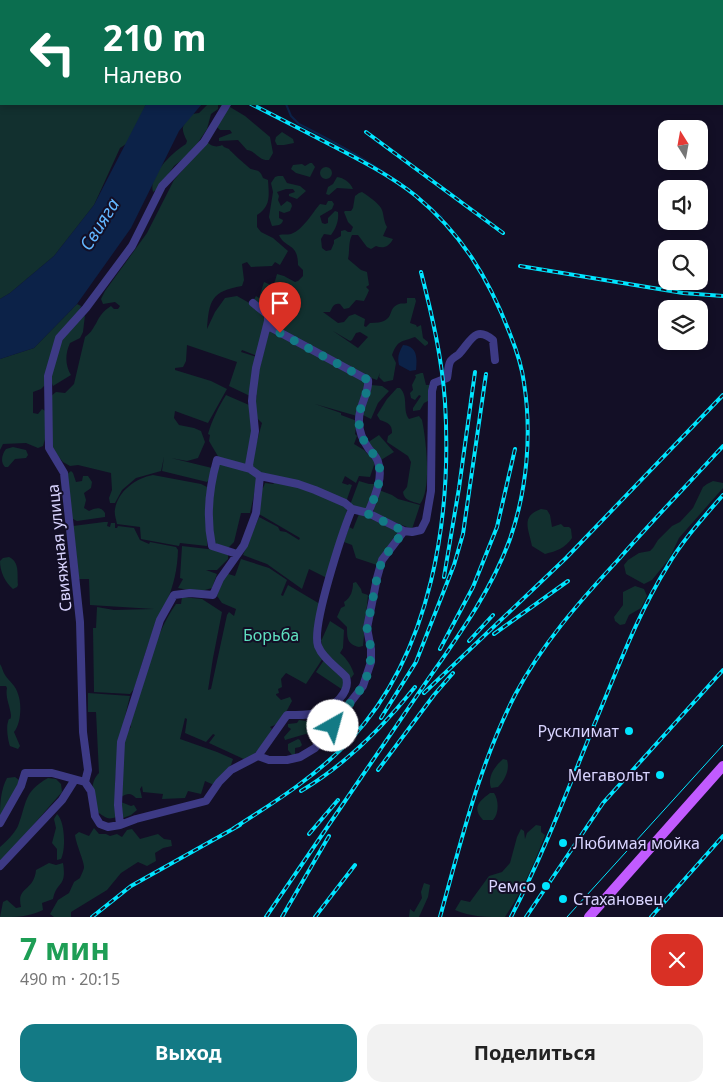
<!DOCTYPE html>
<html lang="ru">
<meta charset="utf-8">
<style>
body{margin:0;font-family:"Noto Sans",sans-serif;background:#f2f2f2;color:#222;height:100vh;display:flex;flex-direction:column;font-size:19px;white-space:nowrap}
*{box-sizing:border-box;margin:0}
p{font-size:16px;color:#767676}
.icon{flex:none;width:28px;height:28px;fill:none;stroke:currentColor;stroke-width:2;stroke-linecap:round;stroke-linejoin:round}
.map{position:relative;height:917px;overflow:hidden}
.drawer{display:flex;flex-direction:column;background:#fff;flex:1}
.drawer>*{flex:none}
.top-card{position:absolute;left:0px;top:0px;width:724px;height:105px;box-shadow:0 2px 8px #0003;background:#0b6e4f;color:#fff;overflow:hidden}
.needle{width:32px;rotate:349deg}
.fabs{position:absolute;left:658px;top:120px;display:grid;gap:10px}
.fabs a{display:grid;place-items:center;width:50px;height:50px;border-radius:10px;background:#fff;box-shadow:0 2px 8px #0003;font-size:25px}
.pin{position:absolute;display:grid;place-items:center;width:42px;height:42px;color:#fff;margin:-51px -21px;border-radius:50% 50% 50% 0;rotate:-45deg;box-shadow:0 0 5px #0007}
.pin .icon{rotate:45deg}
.me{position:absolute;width:55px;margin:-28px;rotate:38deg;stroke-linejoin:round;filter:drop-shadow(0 0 4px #0008)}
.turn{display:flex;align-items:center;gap:18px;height:105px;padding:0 20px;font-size:22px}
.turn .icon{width:65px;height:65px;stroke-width:2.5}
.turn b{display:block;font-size:35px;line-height:42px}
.round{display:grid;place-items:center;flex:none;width:52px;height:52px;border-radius:15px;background:#f2f2f2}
.overview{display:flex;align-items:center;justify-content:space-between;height:85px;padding:0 20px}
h1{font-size:30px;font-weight:700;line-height:38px;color:#1e9e55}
.cta{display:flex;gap:10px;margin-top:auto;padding:10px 20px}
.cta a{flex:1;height:58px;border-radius:15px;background:#137a85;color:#fff;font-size:20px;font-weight:700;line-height:58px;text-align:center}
.cta a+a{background:#f2f2f2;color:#222}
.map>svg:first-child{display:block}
.green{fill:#12302f;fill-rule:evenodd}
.water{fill:#0c2248}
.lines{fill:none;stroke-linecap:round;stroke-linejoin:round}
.stream{stroke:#0c2248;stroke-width:2}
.minor{stroke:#3d3a85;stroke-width:8}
.major{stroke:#c25bff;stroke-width:10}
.tram{stroke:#00e5ff;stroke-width:1}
.rail-casing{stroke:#00e5ff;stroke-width:4}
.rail{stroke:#130f26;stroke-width:2;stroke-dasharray:5.5;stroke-linecap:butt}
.route{stroke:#137a85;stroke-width:9;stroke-dasharray:0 16.2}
.poi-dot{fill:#00e5ff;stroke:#130f26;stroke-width:2}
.labels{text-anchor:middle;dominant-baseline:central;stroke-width:4;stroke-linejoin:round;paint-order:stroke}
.street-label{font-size:16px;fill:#d9d4ff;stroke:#130f26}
.park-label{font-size:16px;fill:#5fe0c0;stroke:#130f26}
.poi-label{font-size:16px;fill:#d9d4ff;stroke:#130f26;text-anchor:end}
.water-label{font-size:18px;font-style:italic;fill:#62b6ff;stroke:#130f26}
</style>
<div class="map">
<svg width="723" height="917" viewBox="0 0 723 917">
<rect width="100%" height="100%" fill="#130f26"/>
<!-- green -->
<path class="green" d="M0,0L14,1H1V104H146L132,140L120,148L94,205L54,256L10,293L0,299Z
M89,0H234L233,1Z
M208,104H218V109L211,114L207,129L197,144L183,159L174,166L159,188L153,192C148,175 173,152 186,144L187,141C180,127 182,126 192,114L199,113Z
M230,107L245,116L270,137L273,153L269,160C259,161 256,151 247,150L238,140L219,141V138L232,133L230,130H220L217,127L225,109Z
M282,132L293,139L294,143L284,145H277L275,141L276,137Z
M207,142C211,146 216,148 222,145L224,147L229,149C230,151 249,168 251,169C258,171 260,170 263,178L268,180C269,196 271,206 257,215V227L261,232L273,238L288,251L280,265L275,262L272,266L251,267L247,262L242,264L244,280L242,286C211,291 209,301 207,329L215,312L225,298L237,296L260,309L267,316L257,356L242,350L241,352L257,357L250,396L229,386L237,362L187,345L186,361L183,367L175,368V370L211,381L227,389L208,423L175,411L174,418L179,425L194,428L201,431L205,442L198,458L187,461L171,458L212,468L209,480L207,482L162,471L164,457L161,471L136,478L122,490L115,503H110L109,498L112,490L111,473L78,465L70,466L63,462L58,456L52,446L51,396L56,392L65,393L74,384L85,337C98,328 95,316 111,306L114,309H118L120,306L115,302L103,304L101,299L105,291L147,233L174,180Z
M310,163H312L315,167L310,177L296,173L291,169L293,165L302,164L305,166Z
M320 173a6 6 0 1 1 12 0a6 6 0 1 1-12 0Z
M278,176H283L287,183L300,186L306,191L297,199L289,196V194L295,192L293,189H286L277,192L279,196L278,200L281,206L287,201L291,203L292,206L290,211L284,213L279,211V218L283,220C282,226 277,225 272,226L269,217L273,192L271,183L275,177Z
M337,177C344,178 350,182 353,189L337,188L329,195L326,194L328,187L333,184Z
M362,192C368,196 377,202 381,208C384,213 383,220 387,227L383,236L393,239C389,247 383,249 376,246L371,249L367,247L358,235H352C348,243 350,251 348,259L361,270L367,272L369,285L366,287L369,290C369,291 365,299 364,301L356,300L349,308L344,309L340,304C333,303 333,307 330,312H323L338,323L344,322L349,316L355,314L365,319L364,326L366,327L370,323C398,323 385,309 399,304C401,303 404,304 407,303V298H415L416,301L410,323L416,325L417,327L421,325L423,338L428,342V344L425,346L415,337C402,342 398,339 392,355L396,363L393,380L384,382L379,377L380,373L377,380L363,375L270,326L274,316L262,306L275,281L277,274L284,276L295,282L298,281L303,276V270L298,265C298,242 285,249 279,235C283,234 287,235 291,234C303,230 312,213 320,204L326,205L328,201H332L334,204L332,209L320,216L322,223L325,224L328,223V218L335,211L338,212C339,221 336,228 331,235L324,234L321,239L322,248L326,251L331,250L334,243V240L341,236V231L345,230L348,232H351L353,227L348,222L344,212L345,211H351L353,208L355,196L359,193ZM333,331L350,341L352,340L356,333L360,332L368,337L358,348Z
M264,282L271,285L261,306L253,301L256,296L259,298Z
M77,304L81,306L79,312L64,327L45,385L41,389L33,392V413L38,414L42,409L47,412L46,436L43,446L38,448L26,443L3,444L0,450V359L34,348Z
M85,315L83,332L80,338L70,343C65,354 65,365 71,375L53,386L50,377L61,339Z
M269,331L365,380L366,384L357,416L315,404L341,413V415L357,421L355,434L357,436L354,444L364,450L375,462L370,477L359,476L356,483L345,476L342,483L348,485L349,484L352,485L346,502L262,474L252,468L254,452L262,423L255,416L254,407L257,395L255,394L256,383Z
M421,373H423L426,385H430C432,391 428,395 428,401L424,403L420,410L413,411V408L421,396L419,395L415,400L411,398L410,393L413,390L412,385L416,377L415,375Z
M371,385L382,386L389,391L378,403L371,419L361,414Z
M397,388H400C409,397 402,410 409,419L419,416L422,420C426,439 432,489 420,504C412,501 404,501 403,492L407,487L411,462L408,456L387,442L388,436L392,433C392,424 388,423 380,420L377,415L387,399Z
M226,395L249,405L252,438L246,465L219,458L209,441L210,435L208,434C212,420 218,408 226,395Z
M379,435L394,452L381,460L367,443Z
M13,447L26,450L28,455L26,458L15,459L8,467H5C0,462 2,454 6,449Z
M217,463L250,472L256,478L257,481L250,513H241L234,542L228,548L214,544L211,518L213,507L210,506Z
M71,471L73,473L76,482L82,481L83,476H88L92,482L91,488L84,493L86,500L84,508L89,511C95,508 101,506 105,513V517L77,521L71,518L66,475Z
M153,475L201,484L209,488L207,546L180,543L179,546L146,540L141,539L140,527L117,524C116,519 114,514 115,509C118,491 136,478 153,475Z
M359,481L369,484H376L367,508L363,511L350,505Z
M713,481L723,483V488L679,538L669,559L652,580L644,584L626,574L624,565L628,560L639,553L650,551L653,548L658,540L672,526L680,522L693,508L703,487L707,484Z
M275,482L299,487L343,505L347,510L327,578L309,569L302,589L267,564L243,555L259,517L278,527L280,531L286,532L299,540L300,538L259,514L260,489L263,488L265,483L273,484Z
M379,490L392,495L398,499L420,505L412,529L374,514V505Z
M541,509L547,510L550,515L552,527L561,524L564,527H569L571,529L572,538C565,548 557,551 545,554L532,546C529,530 520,516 541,509Z
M359,514L399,531L377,565L356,558L352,545L344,542L349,527L353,529Z
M104,522H108L107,526L110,527L111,523H115V528H117L118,526L134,528L140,540L149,544L150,542L176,547L178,550C177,589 162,610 148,645C143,659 139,674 134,689L130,694L94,692L93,628H96L97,607L114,610L154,609L90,605L89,579H79L73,526Z
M182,546L216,550L228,555V559L217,570H206L217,574L212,588L198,592L178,588L183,579L180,578Z
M9,557C20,562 17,574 18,585L17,587L13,589C5,582 0,572 0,561L3,558Z
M241,559L269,568L287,580L281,595L283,596L288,585L320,604L319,615L323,658L306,684L286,673L281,679L282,687L278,689L279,693L276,694V695L281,700L290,697L292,701C287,710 281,724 270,727L272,729L263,744L248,761L209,743L215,735L213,734L206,742L185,733L187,719L185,718L180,739L217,752L233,759L231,765L214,785L205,781L201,794L188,791L185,798L162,799L163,794L143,792L142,786L140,789L142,798H136C131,793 128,793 121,797C122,780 119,738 131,727L130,723C142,687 154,634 176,604H181L182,597L202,599L222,612L213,658L208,690L211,689L227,615L229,612L234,616L236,609L222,603L217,596L225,573L235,576Z
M356,582L361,589L362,593L368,595L363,646L359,647C347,644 347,638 347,627L337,617L341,608L345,606L344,602C351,598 353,590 353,583Z
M635,586L644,589L647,596L641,608L629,615L625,624L620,625L615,621L614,617L623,605V592Z
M330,621L344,630L343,648L340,653C347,659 351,665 354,674L351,678L331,660L319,646Z
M324,660L345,680L343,690L316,672Z
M0,664C2,667 3,672 5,675C9,681 16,686 18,694C22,704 21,724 14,732L20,746L18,749L10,746C8,741 6,727 8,722C9,716 11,722 11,715C10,706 5,697 7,688L6,686H0Z
M88,693L130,696L119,741L115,783L116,817C107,821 104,816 96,811C94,798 88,784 99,773L96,712H88Z
M327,714L329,715L331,720C327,727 322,727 315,731L314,728L319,718L324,717Z
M299,720L312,722L305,729L308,731L309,733L285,740L284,737L291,729L288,727V724L297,723Z
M298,739L300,740L302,745L300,747L295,748V755H292L288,750V744Z
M503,759L507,760C510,770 505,780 498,787L491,788C487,777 495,766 503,759Z
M15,777L19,780L18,785L0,816C0,803 1,789 7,778Z
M48,778L56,779L61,784L62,792L0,863V847C7,841 14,834 18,826C27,803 23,792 48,778Z
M490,793H494C499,800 499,814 493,820H483C471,807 480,801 490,793Z
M121,802L131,806L134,805L137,810L131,815L123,818Z
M57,814C65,821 66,850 61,859L57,860V849L52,843L56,828L54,819Z
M536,825L541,826V832L545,835C534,864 522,892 505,917C488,917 470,917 455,910L461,900L470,902L489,876L502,872L510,863L517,837L521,829L524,831L525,839L527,833Z
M94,828L99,834H106L110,836L117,834L122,837L127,830L132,829L140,839L158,834L164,839L171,840L172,846L163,848L155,853L156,861L147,866L138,862L121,873L107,890L71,912V917H54L50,914L58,900L69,893L74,882L80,878C81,875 84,870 84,867C84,861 76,844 75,835L79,832L89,836Z
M49,863L56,865L63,863C67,888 57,880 53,899L42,903L43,910C29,917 16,917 0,917L3,902L7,900L16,908L21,907C16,886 34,892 36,870Z
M424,883L430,885L428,897L419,917H409L410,909L414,912L422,898L421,892Z"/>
<!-- water -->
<path class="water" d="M146,104H202L179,131L131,228L77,304L34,348L0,359V299L10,293L54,256L94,205Z
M403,345C418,346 417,359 416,370L410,371L399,365C397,357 399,352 403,345Z"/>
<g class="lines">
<!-- stream -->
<path class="stream" d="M286,104L291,116L299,124C352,151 398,177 442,217"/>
<!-- minor -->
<path class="minor" d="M722,52L723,50
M722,99H723
M268,326L368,380C370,392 358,407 359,421C359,431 363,441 369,449C372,453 377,457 378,462C384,478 374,498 368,513
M260,476L298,484L315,490L345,503L352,509L368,513L404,531L412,532L421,530L426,520L431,491L432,391L434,383L447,378C448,374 448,366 450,362C451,359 457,356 459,354C471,341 475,325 493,340L495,360
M237,554L212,546C206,517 209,488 217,460L250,469
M258,756L269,760H287L300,757L315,748L363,686L371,662V649L367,628L377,578L382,560L404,531
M85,782L88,770L83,732L80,622L64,473L49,448L48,376L59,338L86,308L132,246L162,186L204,142L227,104
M85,782L91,791L95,816L100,824L108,827L120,825L118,805L121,742L160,620L174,595L190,593L213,595L220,579L244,545L256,513L260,476L250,469L249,465L255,431L252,401L253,391L256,368L268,321V315L253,303
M0,823L21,786L25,773H52L85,782
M120,825L136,819L206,801L219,782L231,770L258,756L287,715C298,715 309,716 319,712C333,707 351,693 346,677C337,667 323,659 318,646C311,626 343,531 352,509
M0,866L62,800L74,781"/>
<!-- major -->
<path class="major" d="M589,917L723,766"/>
<!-- tram -->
<path class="tram" d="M567,917L723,745"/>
<!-- rail casing -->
<g class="rail-casing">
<path id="rail" d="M52,0L54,1
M251,104C279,118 306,132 333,146C362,161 391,176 416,196C462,234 489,279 510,334C516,349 522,366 524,383C532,434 527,490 510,539C489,597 450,647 416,697C366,770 316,844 266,917
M366,132L503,233
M520,266L683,293L723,296
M444,577L459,488L475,372
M494,634L568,581
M469,641L493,615
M440,649L473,587L497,527L515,449
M424,693L566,558L723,395
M381,718L416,662L454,565L463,534L486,374
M378,770L434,695L453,673
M301,791C345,765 383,727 415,687
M234,828C275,802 318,775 351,739C432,652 452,517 445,402C442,358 432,315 421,272
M309,834L338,800
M92,917L131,886L240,825
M282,917L329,836
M315,917L355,865
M440,917C461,842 479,765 515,695C542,644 579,602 618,560C652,521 688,484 723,446
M511,917C547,847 574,773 604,701C623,655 641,609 667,567C682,541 703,518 723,495
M526,917L603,803L723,670
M651,917L723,836"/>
</g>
<!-- rail -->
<use href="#rail" class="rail"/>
</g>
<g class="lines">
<!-- route -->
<path class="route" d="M280,333L368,380C370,391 358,407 359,421C359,430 363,441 369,449C372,453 377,457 378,462C384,478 374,498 368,514L404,531L382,560L377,578L367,628L371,649L370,668L363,686L333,726"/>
</g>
<!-- markers -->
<g class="poi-dot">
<circle cx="629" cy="731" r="5"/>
<circle cx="660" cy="775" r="5"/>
<circle cx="563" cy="843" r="5"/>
<circle cx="546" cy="886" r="5"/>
<circle cx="563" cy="899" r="5"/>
</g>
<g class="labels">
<!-- street labels -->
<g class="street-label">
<text transform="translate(59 548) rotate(-96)">Свияжная улица</text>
</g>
<!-- park labels -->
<g class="park-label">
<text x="271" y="635">Борьба</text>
</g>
<!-- poi labels -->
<g class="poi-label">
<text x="619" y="731">Русклимат</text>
<text x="650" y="775">Мегавольт</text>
<text x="573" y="843" text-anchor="start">Любимая мойка</text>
<text x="536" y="886">Ремсо</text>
<text x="573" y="899" text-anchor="start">Стахановец</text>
</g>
<!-- water labels -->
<g class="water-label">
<text transform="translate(99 224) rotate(-58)">Свияга</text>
</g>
</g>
</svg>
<div class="fabs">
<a><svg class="needle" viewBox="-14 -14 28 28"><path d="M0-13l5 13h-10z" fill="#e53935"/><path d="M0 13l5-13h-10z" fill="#767676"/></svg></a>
<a><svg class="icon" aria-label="sound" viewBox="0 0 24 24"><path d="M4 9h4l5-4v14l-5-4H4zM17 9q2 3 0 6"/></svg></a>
<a><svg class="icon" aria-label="search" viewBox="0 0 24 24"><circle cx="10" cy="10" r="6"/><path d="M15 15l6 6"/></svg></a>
<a><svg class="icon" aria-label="layers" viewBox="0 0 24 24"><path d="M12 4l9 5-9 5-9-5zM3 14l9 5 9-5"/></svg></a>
</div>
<div class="pin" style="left:280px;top:333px;background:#d93025"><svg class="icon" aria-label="arrive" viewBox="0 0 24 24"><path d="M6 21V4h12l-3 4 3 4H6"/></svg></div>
<svg class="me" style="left:333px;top:726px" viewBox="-20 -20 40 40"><circle r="19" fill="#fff"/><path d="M0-13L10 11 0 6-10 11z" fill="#137a85"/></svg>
<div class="top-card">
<div class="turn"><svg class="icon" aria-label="left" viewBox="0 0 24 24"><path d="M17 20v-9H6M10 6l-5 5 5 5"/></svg><div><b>210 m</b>Налево</div></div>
</div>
</div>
<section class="drawer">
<div class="overview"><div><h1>7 мин</h1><p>490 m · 20:15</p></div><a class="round" style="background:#d93025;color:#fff"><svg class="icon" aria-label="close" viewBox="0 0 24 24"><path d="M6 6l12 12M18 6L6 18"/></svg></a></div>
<div class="cta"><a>Выход</a><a>Поделиться</a></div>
</section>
